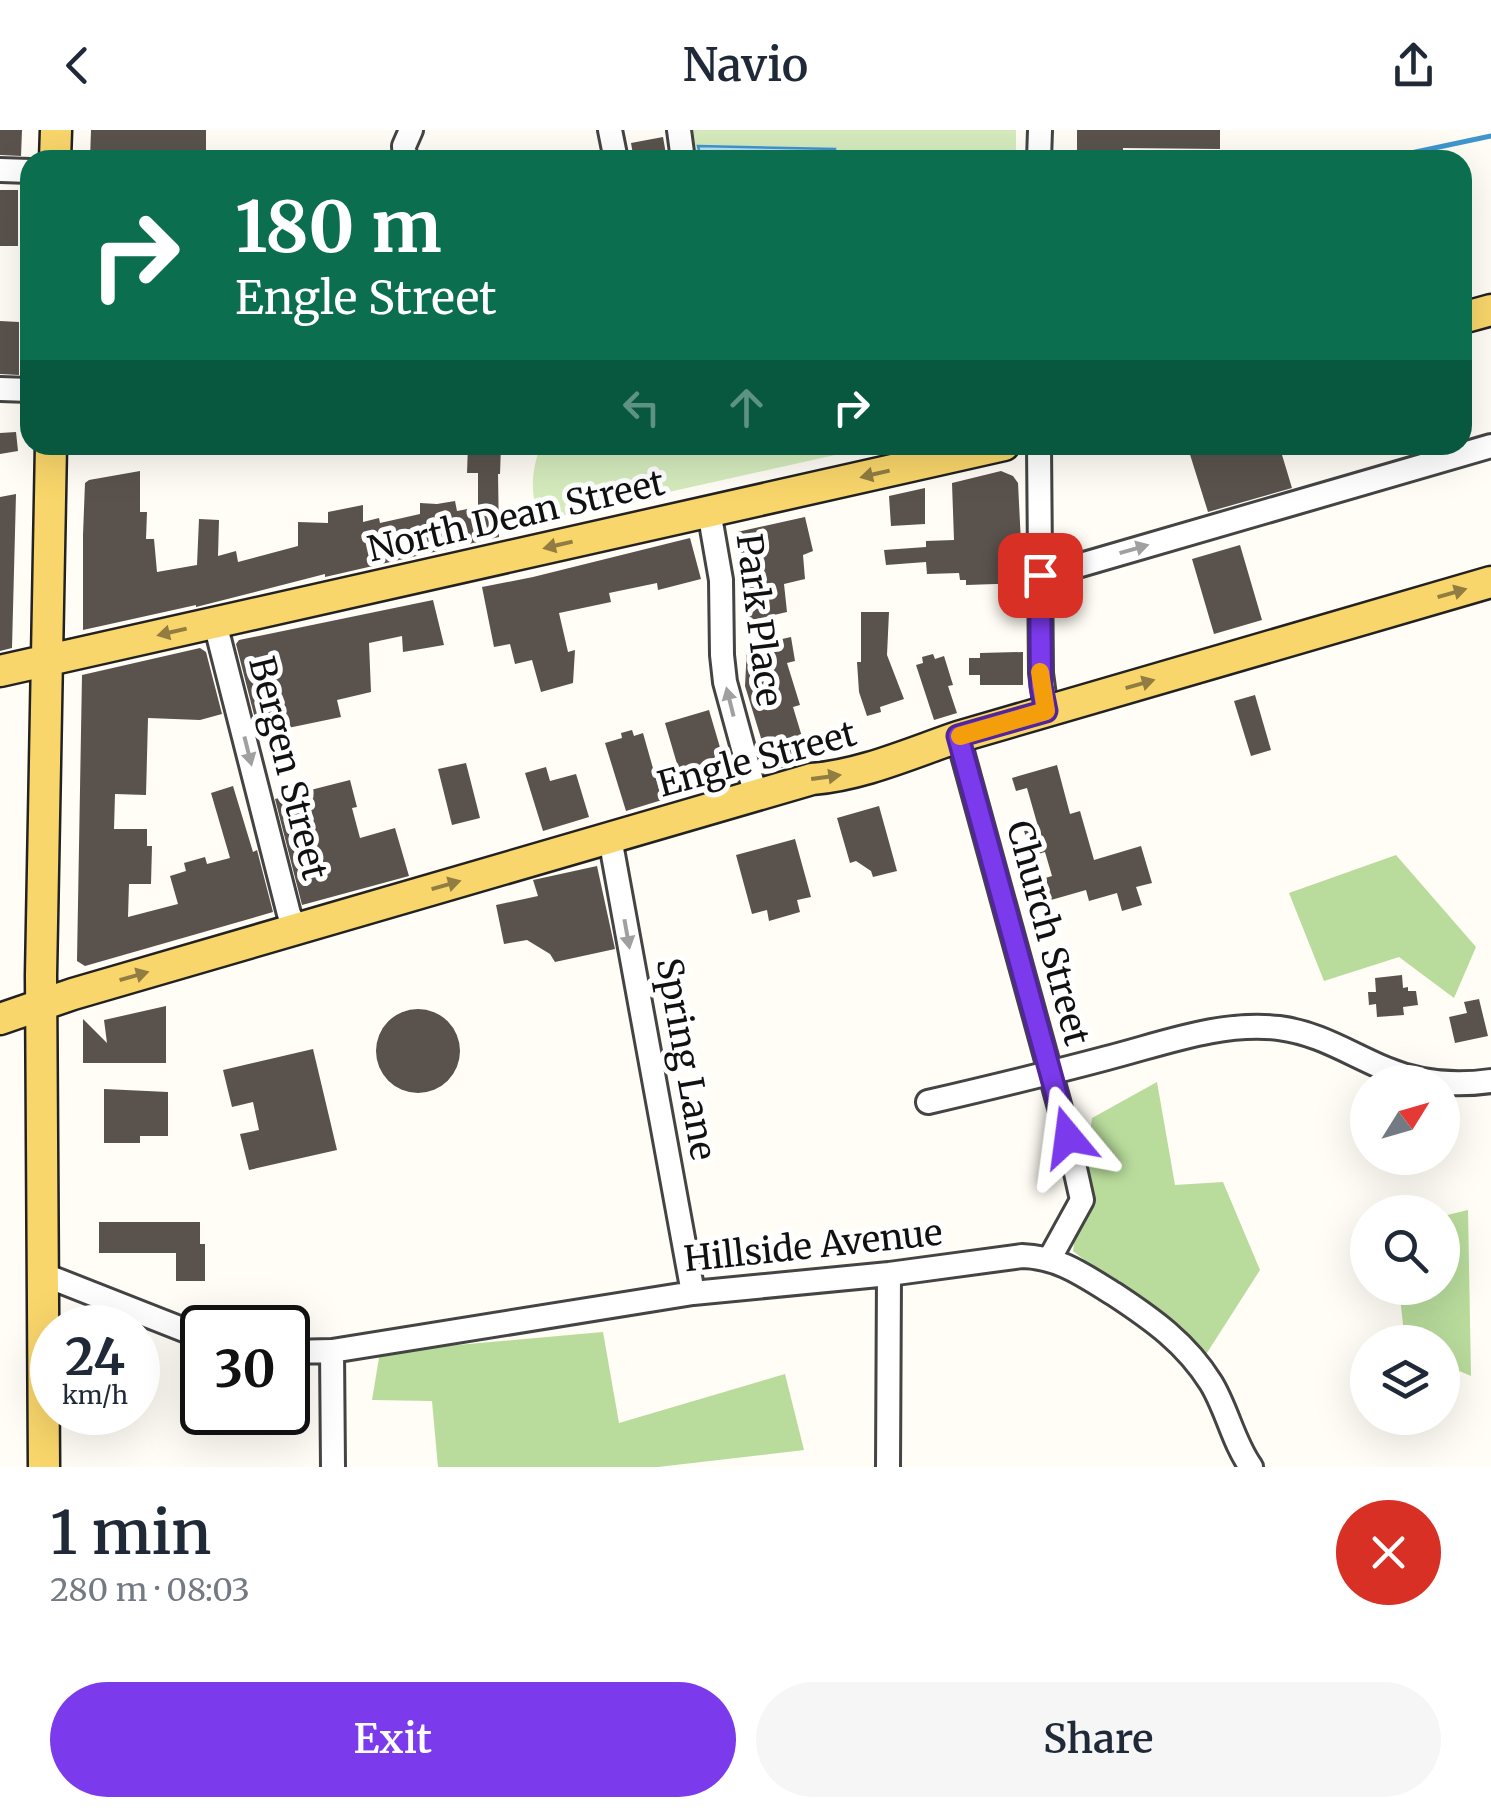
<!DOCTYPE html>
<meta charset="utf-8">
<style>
body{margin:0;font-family:Merriweather,serif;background:#f6f6f7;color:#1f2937;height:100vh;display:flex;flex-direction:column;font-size:38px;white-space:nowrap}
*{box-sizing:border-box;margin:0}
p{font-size:32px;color:#747a83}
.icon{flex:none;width:55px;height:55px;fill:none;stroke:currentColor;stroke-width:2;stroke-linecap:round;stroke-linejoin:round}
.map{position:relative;height:1337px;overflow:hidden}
.details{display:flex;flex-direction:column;background:#fff;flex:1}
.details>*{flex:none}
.hud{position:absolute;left:20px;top:20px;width:1452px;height:305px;border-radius:30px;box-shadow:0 10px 40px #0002;background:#0b6e4f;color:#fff;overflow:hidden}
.needle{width:65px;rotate:53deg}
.tools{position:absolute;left:1350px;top:935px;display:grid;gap:20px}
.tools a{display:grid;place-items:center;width:110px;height:110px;border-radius:50%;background:#fff;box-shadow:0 10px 40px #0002;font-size:50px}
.speed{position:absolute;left:30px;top:1175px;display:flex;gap:20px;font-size:50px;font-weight:700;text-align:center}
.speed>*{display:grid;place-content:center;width:130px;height:130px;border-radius:50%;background:#fff;box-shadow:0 10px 40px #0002;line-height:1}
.speed small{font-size:25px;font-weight:400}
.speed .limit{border:5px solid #111;border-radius:15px;background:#fff;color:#111}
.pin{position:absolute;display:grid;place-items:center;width:85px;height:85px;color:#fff;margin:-42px;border-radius:20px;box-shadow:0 5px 15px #0006}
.me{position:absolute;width:110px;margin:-55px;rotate:344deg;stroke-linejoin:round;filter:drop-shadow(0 0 8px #0008)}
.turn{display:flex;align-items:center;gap:35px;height:210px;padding:0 50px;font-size:45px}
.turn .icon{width:130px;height:130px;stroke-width:2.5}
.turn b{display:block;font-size:70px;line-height:85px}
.lanes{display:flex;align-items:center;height:95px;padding:0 50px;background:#0003;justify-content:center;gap:50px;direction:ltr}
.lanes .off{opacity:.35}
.round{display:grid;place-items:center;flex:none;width:105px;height:105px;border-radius:52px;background:#f6f6f7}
.overview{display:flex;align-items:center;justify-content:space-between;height:170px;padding:0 50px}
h1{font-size:60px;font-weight:600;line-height:75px}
.primary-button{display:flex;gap:20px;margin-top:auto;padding:20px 50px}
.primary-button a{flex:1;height:115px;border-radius:60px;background:#7c3aed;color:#fff;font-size:40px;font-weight:600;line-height:115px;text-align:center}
.primary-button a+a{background:#f6f6f7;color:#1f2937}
header{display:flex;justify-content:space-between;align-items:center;height:130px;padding:0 50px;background:#fff;font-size:45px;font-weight:600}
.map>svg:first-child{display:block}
.green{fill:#d5ebbd}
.forest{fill:#b9dc9c}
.water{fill:#b9e0f7;stroke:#3f96cf;stroke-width:2.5}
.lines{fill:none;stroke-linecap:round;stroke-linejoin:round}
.stream{stroke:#3f96cf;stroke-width:5}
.building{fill:#5a524d}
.minor-casing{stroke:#444;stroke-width:28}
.major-casing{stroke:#222;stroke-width:35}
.minor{stroke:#fff;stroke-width:22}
.major{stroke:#f9d66b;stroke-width:30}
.oneway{fill:#917d42}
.oneway2{fill:#a0a0a0}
.route-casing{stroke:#51269a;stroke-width:25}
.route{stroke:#7c3aed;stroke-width:18}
.slow{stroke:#f59e0b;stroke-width:18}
.labels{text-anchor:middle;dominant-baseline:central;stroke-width:10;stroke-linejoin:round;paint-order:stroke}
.street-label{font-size:35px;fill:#111;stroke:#fff}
</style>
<header><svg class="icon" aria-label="back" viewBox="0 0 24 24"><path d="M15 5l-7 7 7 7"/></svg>Navio<svg class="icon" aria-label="share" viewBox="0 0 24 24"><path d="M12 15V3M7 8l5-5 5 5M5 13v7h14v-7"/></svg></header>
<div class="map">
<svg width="1491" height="1337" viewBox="0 0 1491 1337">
<rect width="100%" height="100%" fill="#fffdf5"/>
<!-- green -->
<path class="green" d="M691,0H1016V30H694Z
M541,315H880L552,388L540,384C528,365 533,335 541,315Z"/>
<!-- forest -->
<path class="forest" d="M1396,725L1476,817L1454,868L1399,827L1324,851L1289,763Z
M1157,952L1175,1055L1223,1052L1260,1140L1205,1226L1073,1121L1092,988Z
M1468,1080L1471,1246L1443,1234L1442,1212H1405L1399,1158H1442L1443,1086Z
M603,1202L619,1293L785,1244L804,1320L658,1337H438L432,1271L372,1270L380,1222Z"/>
<!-- water -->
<path class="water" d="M698,16L835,19V30L701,29Z"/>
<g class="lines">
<!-- stream -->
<path class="stream" d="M1378,30L1491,6"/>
</g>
<!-- building -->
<path class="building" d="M0,0H22L21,26L0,25Z
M91,0H206V30H90Z
M1077,0H1220V19L1123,18V30H1077Z
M663,7L667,30H634L631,13Z
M0,60H18V116H0Z
M0,191L19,192V245L0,244Z
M16,302L18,321L0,324V303Z
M468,315H501L500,344H498L499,407L325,447V444L196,477V475L83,500V405L85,353L89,350L140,341V382H147L146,409H154L157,442L197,435L199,389L219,390L218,426L236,421L238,432L298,416V392L328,393V382L363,375V392L379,388L380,393L420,384V373L437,374L455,371L457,381L478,377V343H467Z
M1187,315H1279L1292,358L1208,382Z
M1001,341L1013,346L1018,353L1023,453L966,455V450H960L959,443L927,444L926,432L886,435L884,420L926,417V411L954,410L952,353Z
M925,358V394L891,396L889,366Z
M16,364L12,518L0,521V367Z
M805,387L813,421L803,425L805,449L784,454L787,482L748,491L746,466L749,461L737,402Z
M690,408L701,449L658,460L657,453L609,463L611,472L559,483L568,522L575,520L573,553L541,562L532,530L515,534L510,514L494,517L482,457L533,447Z
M1240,415L1262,490L1214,504L1192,429Z
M433,470L444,515L403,522L402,506L369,513L371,562L337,570L341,587L259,604L236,514L239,510Z
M861,482H889L887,525L904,569L880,577L881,582L867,586L859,562L857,532H861Z
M791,507L795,531L787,533L800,575L793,577L809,630L771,641L745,556L747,517Z
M200,518L206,522L222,584L200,590L148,588L146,665L115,664L114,699H147V716H152L151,754H129L128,787L178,774L170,746L186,741L184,733L205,727L207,734L230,728L211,663L233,656L253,722L257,720L273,782L85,836L77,831L82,545Z
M1023,522V555H980V545H969V528H980V523Z
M933,524L935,529L944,526L953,555L948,556L957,583L934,590L916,535L923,533L922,527Z
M1255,565L1271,620L1251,626L1234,571Z
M709,580L729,648L685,661L665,593Z
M632,600L634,606L643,603L662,670L626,681L605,613L622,608L621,603Z
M466,633L480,688L452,695L438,639Z
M1057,635L1070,684L1080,681L1094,730L1141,716L1152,753L1136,757L1142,775L1122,781L1117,763L1089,771L1086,760L1051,770L1045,748L1052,746L1045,722L1031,726L1023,697L1037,693L1027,658L1016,661L1012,648Z
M546,637L550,651L576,644L589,687L543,701L525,643Z
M350,650L357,677L352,678L360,708L395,698L409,746L302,775L275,669Z
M879,676L897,741L873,747L871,741L856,731L850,733L837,688Z
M795,709L811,767L797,770L800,782L769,791L767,780L752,784L736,725Z
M597,736L615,819L555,832L550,824L527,810L504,814L496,775L538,766L533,750Z
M1402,845L1403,858L1408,857V861H1416L1418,875L1403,877L1404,885L1377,887L1376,874L1369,875L1368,862H1376L1375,848Z
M1479,869L1488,906L1455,913L1449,887L1467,883L1464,872Z
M166,876V933H83V889L107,913L104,890Z
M376 921a42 42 0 1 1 84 0a42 42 0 1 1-84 0Z
M313,919L337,1020L249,1040L240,1004L259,1000L253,972L232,977L223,940Z
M104,959L168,962V1006H140V1013H104Z
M99,1092H200V1114H205V1151H176V1123H99Z"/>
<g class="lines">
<!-- minor casing -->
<g class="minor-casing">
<path id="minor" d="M610,0L616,30
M679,0L683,30
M405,30L404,16L411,0
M1039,30L1040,0
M0,40L30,41
M0,259L30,260
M1039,315L1041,543L1046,581
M709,381L721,450L722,525L725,552L756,666
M1040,445L1060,441L1491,316
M215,493L289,784L297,799
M958,607L1068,1007L1082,1070L1050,1128
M610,708L693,1163
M928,972C988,958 1047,944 1107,928C1162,914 1221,891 1279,898C1319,903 1350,924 1386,939C1419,953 1456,956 1491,951
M42,1144L202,1207
M332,1221L333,1337
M288,1222L332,1221L693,1163L889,1144L1022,1126C1059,1127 1083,1145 1114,1164C1152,1189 1186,1213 1211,1253C1227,1279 1233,1312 1251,1337
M888,1337L889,1144"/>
</g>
<!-- major casing -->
<g class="major-casing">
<path id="major" d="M55,30L56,0
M1462,188L1491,180
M0,541L1004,315
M0,889L73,864L812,649C862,645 911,623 958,607L1491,452
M44,1337L41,845L51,315"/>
</g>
<!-- minor -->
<use href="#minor" class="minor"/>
<!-- major -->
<use href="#major" class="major"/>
</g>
<!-- one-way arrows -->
<defs><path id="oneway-solid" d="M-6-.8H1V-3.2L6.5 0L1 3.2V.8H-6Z" transform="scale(2.5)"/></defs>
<g class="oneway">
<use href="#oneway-solid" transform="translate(875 344) rotate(167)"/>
<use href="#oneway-solid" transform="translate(558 415) rotate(167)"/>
<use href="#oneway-solid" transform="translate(1452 463) rotate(-16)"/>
<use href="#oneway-solid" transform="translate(172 502) rotate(167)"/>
<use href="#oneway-solid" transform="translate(1140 554) rotate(-16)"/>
<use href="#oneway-solid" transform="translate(826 647) rotate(-8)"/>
<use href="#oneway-solid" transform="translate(446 755) rotate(-16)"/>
<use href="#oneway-solid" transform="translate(134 846) rotate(-16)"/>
</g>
<g class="oneway2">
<use href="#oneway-solid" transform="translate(1134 419) rotate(-16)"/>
<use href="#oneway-solid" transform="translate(730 572) rotate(-104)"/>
<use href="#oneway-solid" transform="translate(248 621) rotate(76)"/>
<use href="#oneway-solid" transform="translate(627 804) rotate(80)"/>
</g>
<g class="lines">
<!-- route casing -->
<g class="route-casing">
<path id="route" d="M1040,445L1041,556L1046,581L958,606L1068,1007"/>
</g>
<!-- route -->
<use href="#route" class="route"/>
<!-- slow -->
<path class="slow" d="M960,606L1046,581L1040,542"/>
</g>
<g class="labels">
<!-- street labels -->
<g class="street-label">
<text transform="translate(516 386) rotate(-13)">North Dean Street</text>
<text transform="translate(759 490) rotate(83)">Park Place</text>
<text transform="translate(757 629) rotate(-15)">Engle Street</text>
<text transform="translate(288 638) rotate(76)">Bergen Street</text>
<text transform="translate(1048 803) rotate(75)">Church Street</text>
<text transform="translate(686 929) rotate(80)">Spring Lane</text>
<text transform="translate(813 1116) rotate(-6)">Hillside Avenue</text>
</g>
</g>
</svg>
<div class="tools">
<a><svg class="needle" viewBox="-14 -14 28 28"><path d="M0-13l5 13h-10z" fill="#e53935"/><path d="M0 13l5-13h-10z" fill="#747a83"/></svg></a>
<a><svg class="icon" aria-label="search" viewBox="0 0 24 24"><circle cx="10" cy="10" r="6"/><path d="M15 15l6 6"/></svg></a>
<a><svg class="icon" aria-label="layers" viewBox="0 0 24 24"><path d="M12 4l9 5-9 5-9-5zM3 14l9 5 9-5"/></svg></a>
</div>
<div class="speed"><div>24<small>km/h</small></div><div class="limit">30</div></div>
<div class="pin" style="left:1040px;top:445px;background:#d93025"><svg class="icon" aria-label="arrive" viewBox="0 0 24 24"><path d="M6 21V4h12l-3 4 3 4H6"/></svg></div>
<svg class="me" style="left:1068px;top:1007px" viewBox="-20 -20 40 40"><path d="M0-17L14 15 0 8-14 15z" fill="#7c3aed" stroke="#fff" stroke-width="4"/></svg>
<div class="hud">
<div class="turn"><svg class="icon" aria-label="right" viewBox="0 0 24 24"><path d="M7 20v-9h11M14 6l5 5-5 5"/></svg><div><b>180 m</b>Engle Street</div></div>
<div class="lanes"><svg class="icon off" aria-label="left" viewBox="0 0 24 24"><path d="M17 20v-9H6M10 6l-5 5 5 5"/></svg><svg class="icon off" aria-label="ahead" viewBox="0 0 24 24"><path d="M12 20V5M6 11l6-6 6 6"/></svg><svg class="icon" aria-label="right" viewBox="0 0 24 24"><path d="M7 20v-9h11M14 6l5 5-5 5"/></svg></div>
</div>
</div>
<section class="details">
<div class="overview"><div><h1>1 min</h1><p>280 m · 08:03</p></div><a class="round" style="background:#d93025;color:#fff"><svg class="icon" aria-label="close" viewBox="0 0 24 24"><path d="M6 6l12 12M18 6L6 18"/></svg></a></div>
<div class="primary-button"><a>Exit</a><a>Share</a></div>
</section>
